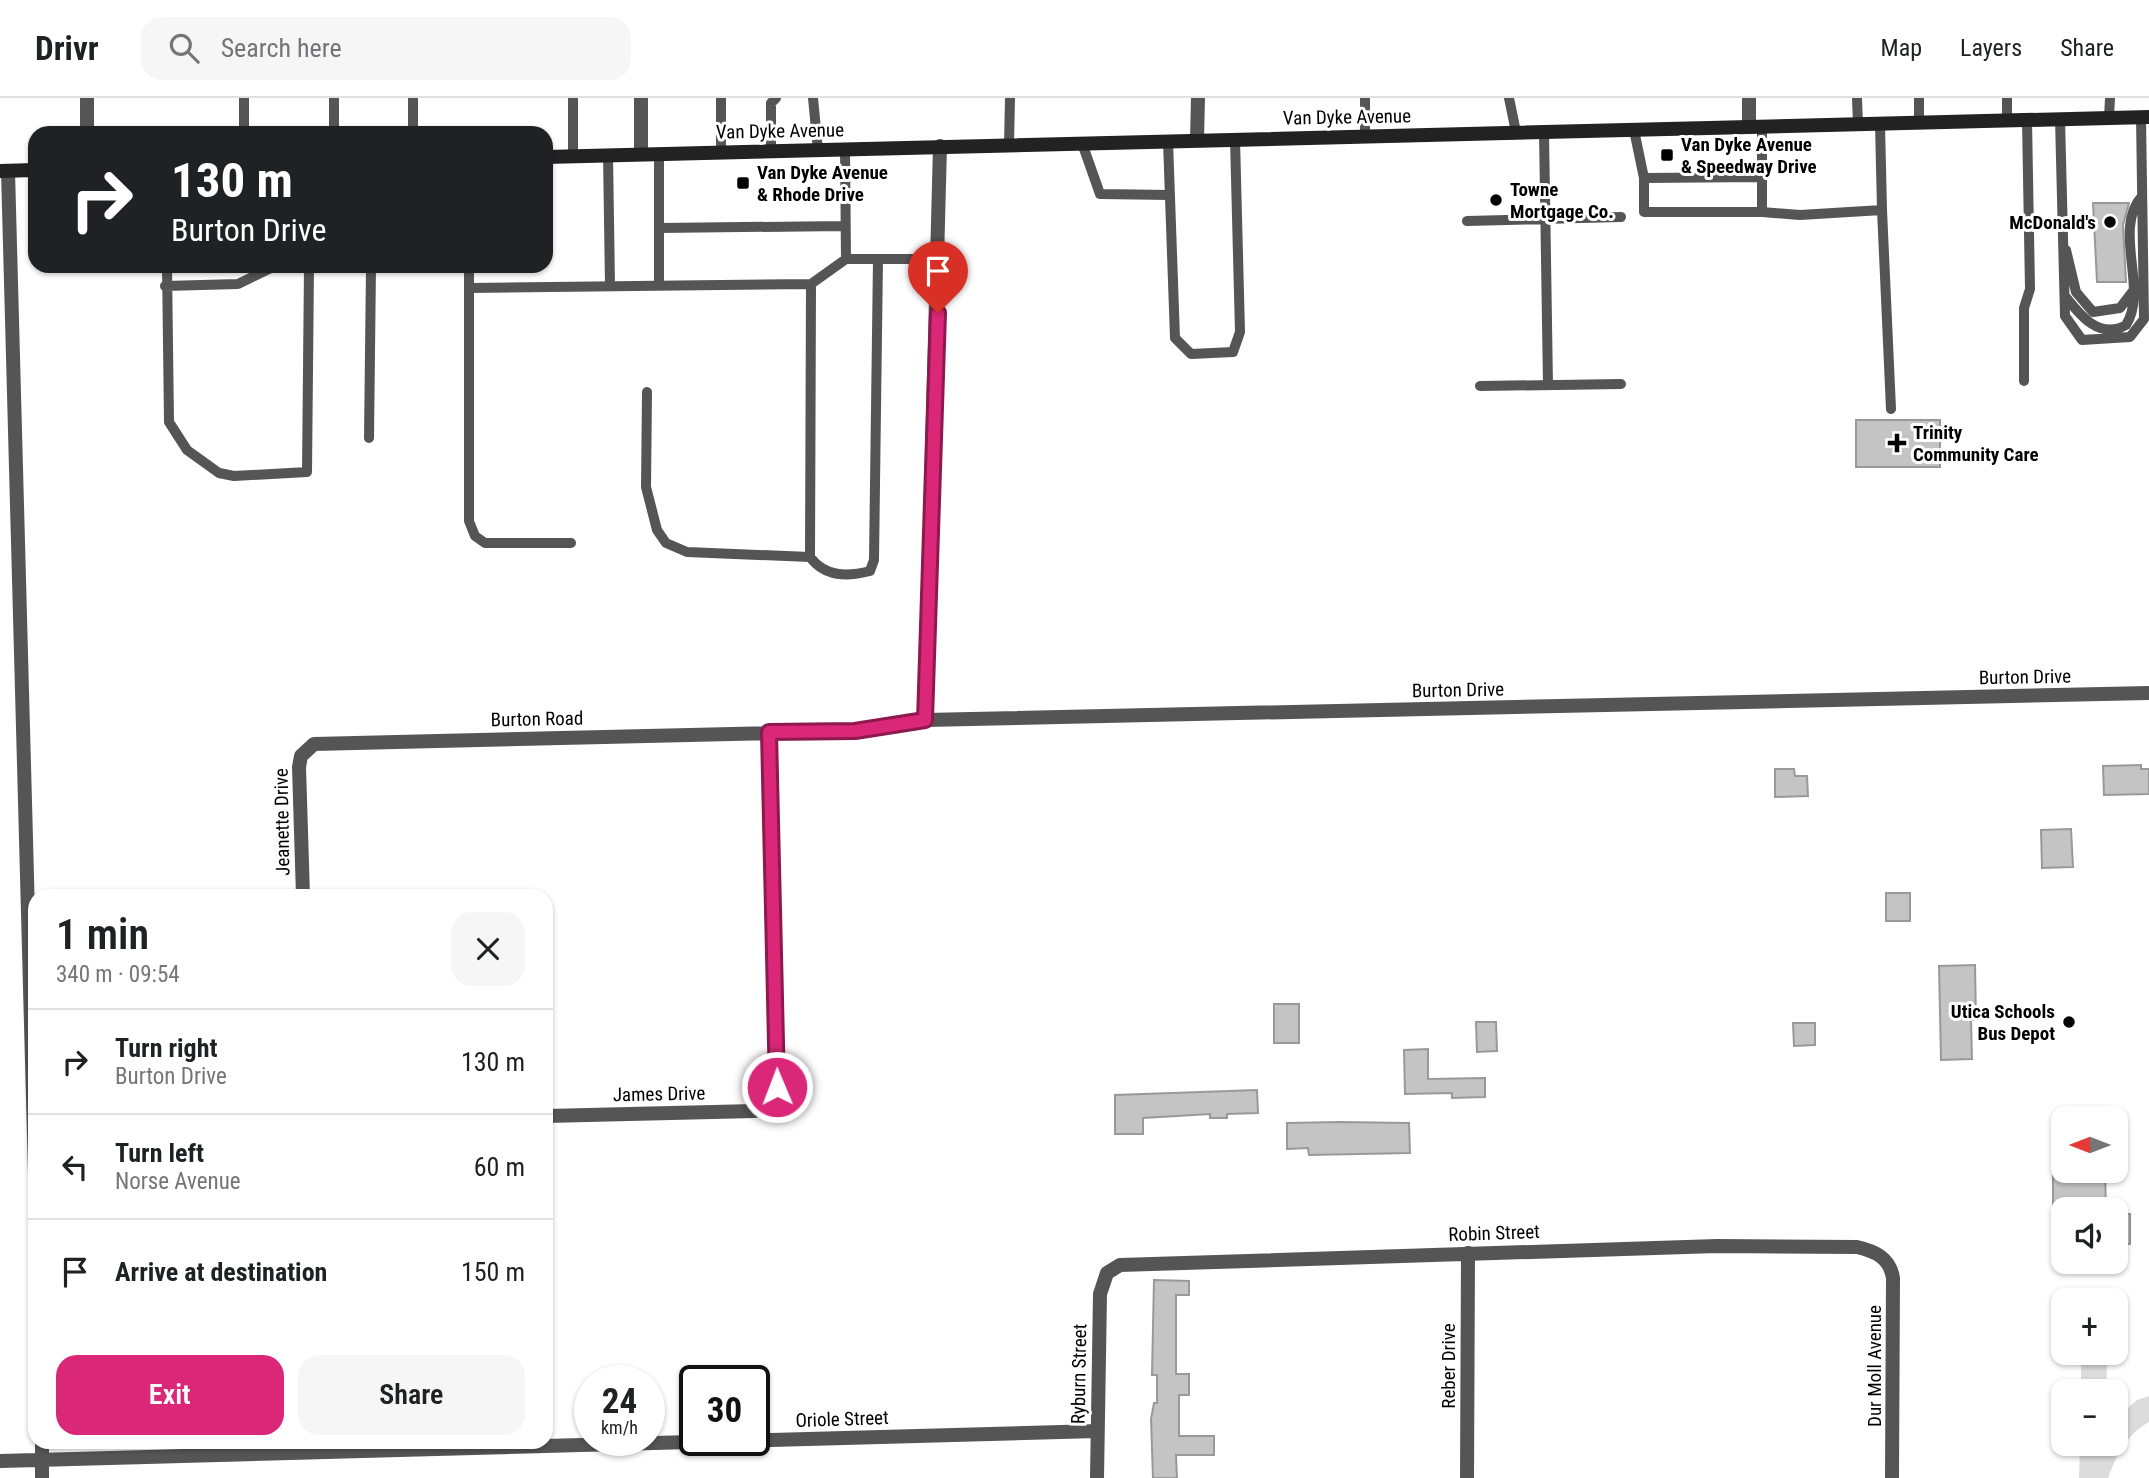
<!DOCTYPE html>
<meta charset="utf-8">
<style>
body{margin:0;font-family:"Roboto Condensed",sans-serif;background:#f6f6f6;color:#202124;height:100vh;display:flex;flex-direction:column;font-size:26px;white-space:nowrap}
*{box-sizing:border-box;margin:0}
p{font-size:23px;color:#757577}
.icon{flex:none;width:38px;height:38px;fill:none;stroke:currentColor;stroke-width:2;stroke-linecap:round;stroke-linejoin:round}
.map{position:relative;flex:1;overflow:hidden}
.panel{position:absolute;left:28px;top:791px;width:525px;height:560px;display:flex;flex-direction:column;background:#fff;border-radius:21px;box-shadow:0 2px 5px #0004}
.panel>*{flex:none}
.hud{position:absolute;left:28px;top:28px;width:525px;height:147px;border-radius:21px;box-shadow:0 2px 5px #0004;background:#202124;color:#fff;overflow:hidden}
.needle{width:46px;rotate:270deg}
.fabs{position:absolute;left:2051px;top:1008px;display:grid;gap:14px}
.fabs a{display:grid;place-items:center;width:77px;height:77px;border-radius:14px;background:#fff;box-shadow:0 2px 5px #0004;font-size:35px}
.speed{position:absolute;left:574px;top:1267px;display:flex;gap:14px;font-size:35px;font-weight:700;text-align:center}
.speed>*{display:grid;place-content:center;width:91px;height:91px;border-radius:50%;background:#fff;box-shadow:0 2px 5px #0004;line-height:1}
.speed small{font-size:18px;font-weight:400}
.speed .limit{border:4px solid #111;border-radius:10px;background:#fff;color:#111}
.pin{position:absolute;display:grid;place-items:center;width:60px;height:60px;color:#fff;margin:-72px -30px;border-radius:50% 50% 50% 0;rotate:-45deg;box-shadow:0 0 7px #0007}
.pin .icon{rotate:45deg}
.me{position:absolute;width:77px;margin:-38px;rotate:359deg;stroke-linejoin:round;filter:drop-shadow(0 0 5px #0008)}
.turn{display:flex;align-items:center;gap:24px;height:147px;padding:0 28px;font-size:32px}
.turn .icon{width:91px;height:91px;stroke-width:2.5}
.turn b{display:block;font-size:49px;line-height:60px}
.round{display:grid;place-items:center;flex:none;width:74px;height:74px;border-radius:21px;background:#f6f6f6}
.head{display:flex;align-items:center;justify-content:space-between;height:119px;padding:0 28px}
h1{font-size:42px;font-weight:600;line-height:52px}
.primary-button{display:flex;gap:14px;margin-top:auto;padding:14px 28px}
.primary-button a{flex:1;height:80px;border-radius:21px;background:#db2777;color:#fff;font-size:28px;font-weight:600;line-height:80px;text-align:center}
.primary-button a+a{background:#f6f6f6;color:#202124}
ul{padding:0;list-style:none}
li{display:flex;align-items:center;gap:21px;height:105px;padding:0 28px;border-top:2px solid #e0e0e0}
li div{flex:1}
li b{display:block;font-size:26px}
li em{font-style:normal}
header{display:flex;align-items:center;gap:42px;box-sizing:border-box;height:98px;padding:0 35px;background:#fff;border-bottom:2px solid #e0e0e0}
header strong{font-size:33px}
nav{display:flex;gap:38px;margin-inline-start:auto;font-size:24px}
.search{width:490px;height:63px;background:#f6f6f6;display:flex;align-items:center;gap:18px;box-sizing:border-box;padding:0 24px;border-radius:21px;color:#757577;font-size:26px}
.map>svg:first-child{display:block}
.green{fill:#dcdcdc}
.building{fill:#c4c4c4;stroke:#999;stroke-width:2}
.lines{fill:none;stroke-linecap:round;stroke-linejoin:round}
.lane{stroke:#555;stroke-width:10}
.street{stroke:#555;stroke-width:14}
.secondary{stroke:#222;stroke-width:14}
.route-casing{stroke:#8e194d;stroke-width:18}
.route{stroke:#db2777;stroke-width:12}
.poi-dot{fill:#000;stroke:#fff;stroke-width:2.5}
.labels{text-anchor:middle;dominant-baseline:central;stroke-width:6;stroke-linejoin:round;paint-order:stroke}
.street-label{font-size:19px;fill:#000;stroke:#fff}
.poi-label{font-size:19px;font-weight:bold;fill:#000;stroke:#fff;text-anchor:start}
</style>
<header>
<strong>Drivr</strong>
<div class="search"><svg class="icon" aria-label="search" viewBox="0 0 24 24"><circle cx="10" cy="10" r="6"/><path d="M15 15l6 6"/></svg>Search here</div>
<nav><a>Map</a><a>Layers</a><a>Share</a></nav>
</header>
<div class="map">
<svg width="2149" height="1380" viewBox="0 0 2149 1380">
<rect width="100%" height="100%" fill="#fff"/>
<!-- green -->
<path class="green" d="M2081,1267H2107L2106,1293H2081Z
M2149,1298V1324C2126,1337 2117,1356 2108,1380H2079L2080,1346H2116V1321L2137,1302Z"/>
<!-- building -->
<path class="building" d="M2093,105H2129L2123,127L2126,184H2097Z
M1856,322H1940V369H1856Z
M2141,667V671H2149V696L2104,697L2103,668Z
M1775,671H1794L1795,678H1807L1808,698L1775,699Z
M2071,731L2073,769L2042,770L2041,732Z
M1886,795H1910V823H1886Z
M1975,867L1976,922H1971L1972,961L1941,962L1939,868Z
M1274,906H1299V945H1274Z
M1476,924H1496L1497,953L1477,954Z
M1793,925H1815V947L1794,948Z
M1428,951V981L1485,980V999L1452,1000V995L1405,996L1404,952Z
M1257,992L1258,1015L1227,1016V1020H1210V1016L1143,1020V1036H1115V997Z
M1340,1024L1409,1025L1410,1055L1309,1057L1308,1050L1287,1051V1025Z
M2053,1073H2105L2106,1111H2053Z
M2116,1116H2130V1146H2116Z
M1154,1182L1189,1183V1197H1176V1276H1189V1297H1179V1338H1214V1357H1176L1177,1380H1153L1151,1321L1154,1305H1157V1277H1152Z"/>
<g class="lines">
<!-- lane -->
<path class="lane" d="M334,0V35
M413,0V35
M573,0V57
M721,0V54
M813,0L818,52
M1365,0V38
M1509,0L1516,34
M1857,0L1858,27
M1919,0V25
M2007,0V22
M2109,20L2110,0
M2060,21L2065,218L2082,242L2130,239L2144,221L2141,19
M1762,28V114L1800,117L1882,112L1880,26
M1634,32L1644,80L1761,79
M1544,34L1548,287
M244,35V0
M1168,43L1175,240L1191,256L1233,254L1240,234L1235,41
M1082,45L1100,96L1170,97
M1009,47L1010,0
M845,51L846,161H939
M771,54V5L776,0
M608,56L610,188
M1644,80V114H1762
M1882,112L1891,311
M1467,123L1621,119
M659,130L845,128
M2066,152L2076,194L2093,214L2120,210L2133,193
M167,168L169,324L187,352L219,375L234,378L307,374L309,168
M469,168V423L475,438L485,445H571
M165,188L238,186L275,168
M659,188V55
M469,190L811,186L846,161
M2065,198C2080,217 2099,242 2126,227C2149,191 2112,132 2142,98
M2024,283V210L2030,191L2027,22
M1480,288L1621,286
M647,294L646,389L657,432L666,445L687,454L810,459L811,186
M369,340L371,168
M810,459C825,479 847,479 870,473L874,462L878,161"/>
<!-- street -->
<path class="street" d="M87,0V35
M641,0V56
M1749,0V29
M1197,42L1198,0
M8,73L35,1075
M925,622L940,48
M303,798L299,669L301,658L314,646L855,633L925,622L2149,595
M546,1018L755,1013L771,1007L777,989L769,634
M42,1344V1380
M0,1363L1097,1333
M1097,1380L1100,1196L1107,1175L1120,1167L1717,1148L1857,1149C1875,1153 1890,1160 1893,1180L1892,1380
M1467,1380L1468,1155"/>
<!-- secondary -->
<path class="secondary" d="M546,59L2149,19
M0,73L35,72"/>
</g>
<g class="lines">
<!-- route casing -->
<g class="route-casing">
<path id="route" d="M777,989L769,634L855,633L925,622L938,215"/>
</g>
<!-- route -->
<use href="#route" class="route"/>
</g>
<!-- markers -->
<g class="poi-dot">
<rect x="1660" y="50" width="14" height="14" rx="3.5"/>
<rect x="736" y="78" width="14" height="14" rx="3.5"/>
<circle cx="1496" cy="102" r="7"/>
<circle cx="2110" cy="124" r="7"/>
<path d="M1893.5 334.5h7v7h7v7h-7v7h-7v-7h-7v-7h7z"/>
<circle cx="2069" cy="924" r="7"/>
</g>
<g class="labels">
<!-- street labels -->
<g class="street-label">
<text transform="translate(1347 19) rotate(-1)">Van Dyke Avenue</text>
<text transform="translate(780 33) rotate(-1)">Van Dyke Avenue</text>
<text transform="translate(2025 579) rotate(-1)">Burton Drive</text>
<text transform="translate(1458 592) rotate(-1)">Burton Drive</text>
<text transform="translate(537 621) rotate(-1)">Burton Road</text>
<text transform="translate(282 724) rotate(-91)">Jeanette Drive</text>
<text transform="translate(659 996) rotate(-1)">James Drive</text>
<text transform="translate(1494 1135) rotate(-2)">Robin Street</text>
<text transform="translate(1448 1268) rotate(-90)">Reber Drive</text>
<text transform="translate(1874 1268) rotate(-90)">Dur Moll Avenue</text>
<text transform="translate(1079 1276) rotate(-89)">Ryburn Street</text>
<text transform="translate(842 1321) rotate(-2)">Oriole Street</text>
</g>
<!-- poi labels -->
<g class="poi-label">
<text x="1681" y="46">Van Dyke Avenue<tspan x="1681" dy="22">&amp; Speedway Drive</tspan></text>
<text x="757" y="74">Van Dyke Avenue<tspan x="757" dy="22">&amp; Rhode Drive</tspan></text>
<text x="1510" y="91">Towne<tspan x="1510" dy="22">Mortgage Co.</tspan></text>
<text x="2096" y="124" text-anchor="end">McDonald's</text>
<text x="1913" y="334">Trinity<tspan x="1913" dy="22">Community Care</tspan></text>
<text x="2055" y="913" text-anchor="end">Utica Schools<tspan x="2055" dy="22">Bus Depot</tspan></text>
</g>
</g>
</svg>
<div class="fabs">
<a><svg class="needle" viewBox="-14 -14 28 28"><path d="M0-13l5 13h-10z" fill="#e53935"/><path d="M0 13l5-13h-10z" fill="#757577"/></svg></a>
<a><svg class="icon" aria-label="sound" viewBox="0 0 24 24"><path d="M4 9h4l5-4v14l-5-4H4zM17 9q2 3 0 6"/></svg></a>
<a>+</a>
<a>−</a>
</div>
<div class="speed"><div>24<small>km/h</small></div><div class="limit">30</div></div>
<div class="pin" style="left:938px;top:215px;background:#d93025"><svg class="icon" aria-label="arrive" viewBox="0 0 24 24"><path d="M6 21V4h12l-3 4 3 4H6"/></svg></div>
<svg class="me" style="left:777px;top:989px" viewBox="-20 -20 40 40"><circle r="17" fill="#db2777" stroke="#fff" stroke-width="3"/><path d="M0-11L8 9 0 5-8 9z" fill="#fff"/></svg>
<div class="hud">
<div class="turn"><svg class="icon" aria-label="right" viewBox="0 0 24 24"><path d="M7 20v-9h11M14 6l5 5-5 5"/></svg><div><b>130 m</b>Burton Drive</div></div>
</div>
<section class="panel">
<div class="head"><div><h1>1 min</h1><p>340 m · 09:54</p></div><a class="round"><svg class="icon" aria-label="close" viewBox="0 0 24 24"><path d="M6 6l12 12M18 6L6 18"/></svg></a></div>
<ul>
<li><svg class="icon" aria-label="right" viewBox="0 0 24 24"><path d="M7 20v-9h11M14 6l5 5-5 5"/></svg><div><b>Turn right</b><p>Burton Drive</p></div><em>130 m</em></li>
<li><svg class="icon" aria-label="left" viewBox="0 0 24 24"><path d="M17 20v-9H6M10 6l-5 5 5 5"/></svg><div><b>Turn left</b><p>Norse Avenue</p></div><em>60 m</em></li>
<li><svg class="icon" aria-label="arrive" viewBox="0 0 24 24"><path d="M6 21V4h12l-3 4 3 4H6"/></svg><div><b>Arrive at destination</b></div><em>150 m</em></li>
</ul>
<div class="primary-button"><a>Exit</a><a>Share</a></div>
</section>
</div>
